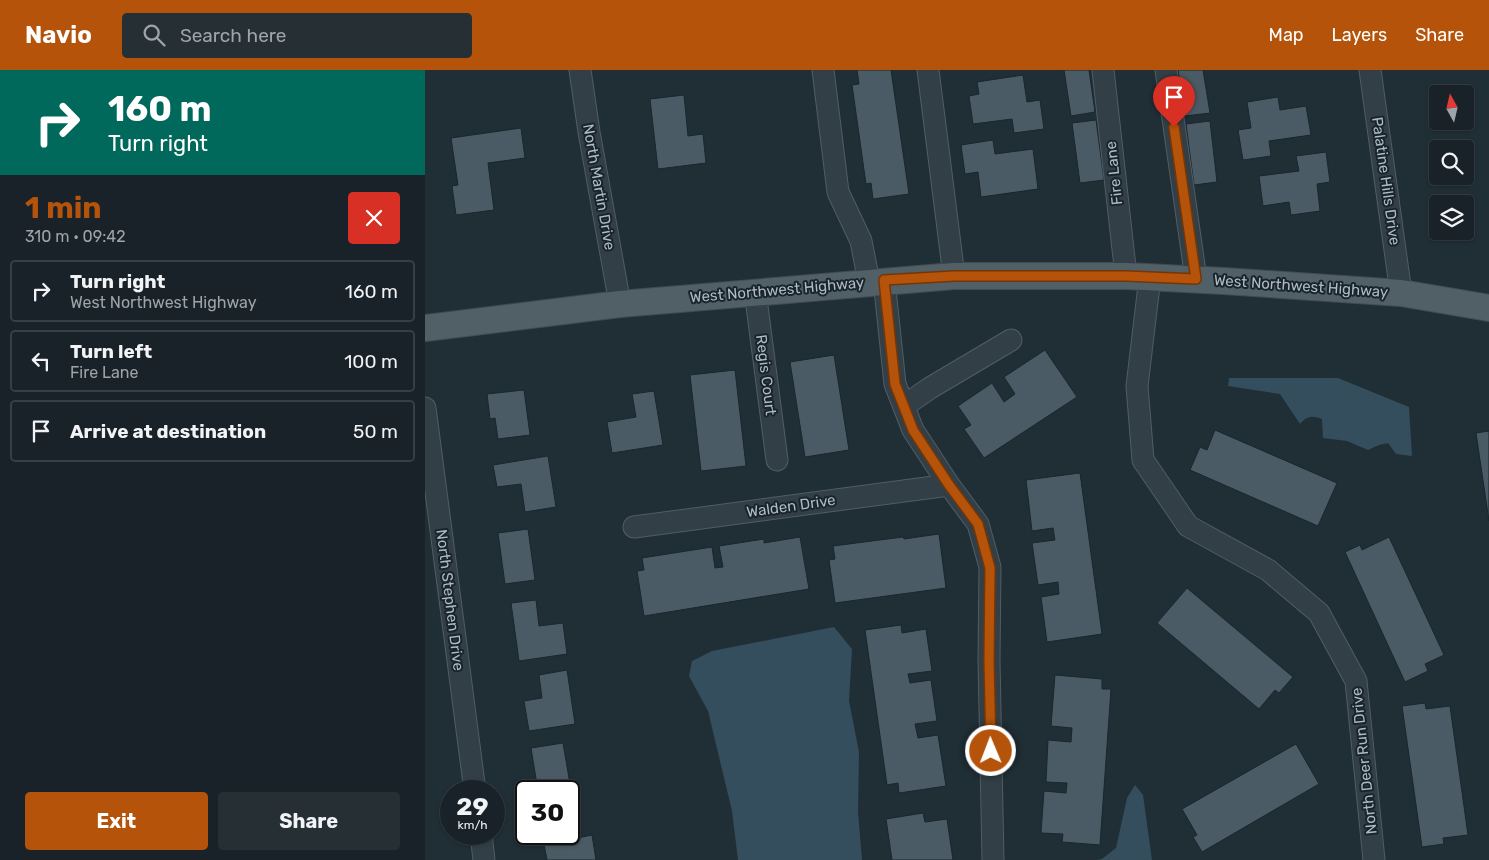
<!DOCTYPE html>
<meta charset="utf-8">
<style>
body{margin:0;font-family:Rubik,sans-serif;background:#252f34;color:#f1f3f6;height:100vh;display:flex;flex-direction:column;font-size:19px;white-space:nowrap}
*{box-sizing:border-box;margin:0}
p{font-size:16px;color:#9fa4a8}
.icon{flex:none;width:28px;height:28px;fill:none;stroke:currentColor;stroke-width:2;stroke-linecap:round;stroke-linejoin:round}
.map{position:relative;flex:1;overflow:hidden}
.drawer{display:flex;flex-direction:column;background:#182228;width:425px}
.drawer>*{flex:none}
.guide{background:#00695c;color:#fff;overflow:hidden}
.needle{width:32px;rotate:352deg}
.tools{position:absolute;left:1004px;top:15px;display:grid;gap:10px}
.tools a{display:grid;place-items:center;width:45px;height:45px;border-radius:5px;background:#182228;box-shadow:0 1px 4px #0004,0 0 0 1px #363f45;font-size:25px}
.speed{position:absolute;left:15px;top:710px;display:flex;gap:10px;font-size:25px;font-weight:700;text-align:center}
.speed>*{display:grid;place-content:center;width:65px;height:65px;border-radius:50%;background:#182228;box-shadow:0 1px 4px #0004,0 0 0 1px #363f45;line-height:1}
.speed small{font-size:12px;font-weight:400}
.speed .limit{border:2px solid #111;border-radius:8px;background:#fff;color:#111}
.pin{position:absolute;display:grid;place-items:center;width:42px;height:42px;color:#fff;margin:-51px -21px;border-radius:50% 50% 50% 0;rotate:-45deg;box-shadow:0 0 5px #0007}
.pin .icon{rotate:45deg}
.me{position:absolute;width:55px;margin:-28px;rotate:359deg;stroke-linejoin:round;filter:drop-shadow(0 0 4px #0008)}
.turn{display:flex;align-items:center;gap:18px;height:105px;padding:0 25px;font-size:22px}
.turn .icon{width:65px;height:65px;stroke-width:2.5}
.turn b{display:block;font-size:35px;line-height:42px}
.round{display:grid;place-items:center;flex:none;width:52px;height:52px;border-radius:5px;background:#252f34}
.summary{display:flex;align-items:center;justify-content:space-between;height:85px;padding:0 25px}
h1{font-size:30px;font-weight:700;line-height:38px;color:#b45309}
.button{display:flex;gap:10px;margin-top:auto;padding:10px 25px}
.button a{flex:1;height:58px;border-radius:5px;background:#b45309;color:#fff;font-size:20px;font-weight:700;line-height:58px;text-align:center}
.button a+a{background:#252f34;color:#f1f3f6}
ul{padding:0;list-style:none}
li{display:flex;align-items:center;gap:15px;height:62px;margin:0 10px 8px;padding:0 15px;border:2px solid #363f45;border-radius:5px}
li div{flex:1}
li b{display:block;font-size:19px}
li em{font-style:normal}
header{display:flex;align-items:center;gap:30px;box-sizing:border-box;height:70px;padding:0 25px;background:#b45309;color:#fff}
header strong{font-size:24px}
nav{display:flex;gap:28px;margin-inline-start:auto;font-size:18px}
.search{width:350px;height:45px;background:#252f34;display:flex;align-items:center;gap:12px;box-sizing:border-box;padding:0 18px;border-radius:5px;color:#9fa4a8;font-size:19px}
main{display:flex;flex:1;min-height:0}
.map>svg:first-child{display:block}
.water{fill:#344e5d}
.building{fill:#4b5b65;stroke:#1b262d}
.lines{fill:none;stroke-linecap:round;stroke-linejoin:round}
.minor-casing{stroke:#515d65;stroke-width:23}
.major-casing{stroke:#404b53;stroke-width:28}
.minor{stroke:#333f47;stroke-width:21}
.major{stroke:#515f67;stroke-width:26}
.route-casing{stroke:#753606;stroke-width:12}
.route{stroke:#b45309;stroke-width:9}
.labels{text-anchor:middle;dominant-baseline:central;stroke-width:4;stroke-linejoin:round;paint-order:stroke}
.street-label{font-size:15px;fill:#adbbc4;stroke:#19242b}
</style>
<header>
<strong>Navio</strong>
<div class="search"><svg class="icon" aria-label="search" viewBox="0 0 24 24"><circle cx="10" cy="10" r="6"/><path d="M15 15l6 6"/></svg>Search here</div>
<nav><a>Map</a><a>Layers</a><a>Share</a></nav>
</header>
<main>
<section class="drawer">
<div class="guide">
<div class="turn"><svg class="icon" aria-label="right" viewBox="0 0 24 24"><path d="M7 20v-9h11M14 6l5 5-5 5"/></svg><div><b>160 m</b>Turn right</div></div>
</div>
<div class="summary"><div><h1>1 min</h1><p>310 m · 09:42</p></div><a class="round" style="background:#d93025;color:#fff"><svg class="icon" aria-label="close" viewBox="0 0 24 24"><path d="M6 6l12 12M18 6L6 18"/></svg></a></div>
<ul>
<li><svg class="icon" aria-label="right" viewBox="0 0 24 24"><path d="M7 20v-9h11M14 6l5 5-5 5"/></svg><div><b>Turn right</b><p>West Northwest Highway</p></div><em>160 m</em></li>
<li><svg class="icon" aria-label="left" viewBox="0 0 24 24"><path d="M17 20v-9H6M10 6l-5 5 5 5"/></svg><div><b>Turn left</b><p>Fire Lane</p></div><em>100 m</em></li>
<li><svg class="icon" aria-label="arrive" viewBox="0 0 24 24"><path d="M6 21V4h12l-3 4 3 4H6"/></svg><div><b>Arrive at destination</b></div><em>50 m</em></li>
</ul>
<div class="button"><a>Exit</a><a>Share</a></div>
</section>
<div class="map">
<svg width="1064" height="790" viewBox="0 0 1064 790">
<rect width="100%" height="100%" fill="#202e36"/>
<!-- water -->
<path class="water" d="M804,308H913L984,337L987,386L971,384L963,373L954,375L943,380L922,371L898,368L897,349C887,345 882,346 875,354L855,324L803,316Z
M409,557L427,579L424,631L434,682L433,742L437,790H313L307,741L283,641L264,606L267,591L287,581Z
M710,715L718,725L727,790H672L677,789L691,778L702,728Z"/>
<!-- building -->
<path class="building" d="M432,0H466L484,124L448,129L446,113L441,114L427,15L434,14Z
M639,0H664L670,42L646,46Z
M753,0H778L785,43L760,46Z
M598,5L602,32L615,30L619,59L589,63L587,49L548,54L544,26L554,24L552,12Z
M259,25L263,66L278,64L281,93L233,99L225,29Z
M853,27L855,40L881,36L886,65L844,71L846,86L818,90L813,60L826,58L822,32Z
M671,50L679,110L655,113L647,53Z
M785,51L792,112L769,115L761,54Z
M96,58L100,88L63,93L69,140L31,145L27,116L33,115L26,68Z
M568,70L570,84L608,79L613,119L556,127L553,102L540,104L536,75Z
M901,82L905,112L892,114L895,141L866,145L864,132L838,136L834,106L874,101L871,86Z
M620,280L652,327L559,388L539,359L546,355L533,336L567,313L579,332L590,324L579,307Z
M409,285L424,380L380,387L365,292Z
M310,300L321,396L276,401L265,305Z
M99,320L105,365L73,369L70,348L65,349L62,324Z
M229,321L238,375L187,383L182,352L211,347L207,324Z
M790,360L912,413L893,456L765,400L775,377L782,380Z
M1064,361V451L1051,363Z
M123,386L131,437L100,442L96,414L72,417L68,395Z
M655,403L677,564L622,572L616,527L634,524L633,512L613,515L607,473L630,470L628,458L607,461L601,410Z
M103,459L110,510L80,514L73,463Z
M514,464L521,518L410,533L404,490L410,489L408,476L478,467L479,469Z
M375,467L384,519L219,546L212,501L219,500L217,488L287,477L290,498L298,497L294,476L339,469V473Z
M964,467L1019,585L1000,594L1003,601L980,612L920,482L935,475L937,480Z
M762,518L868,607L854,623L850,620L834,639L732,553Z
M111,530L114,556L138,553L142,584L94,591L86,533Z
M476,555L477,563L501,559L507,601L483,604L485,613L506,610L512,651L490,654L493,668L513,665L521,716L474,723L473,713L462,715L440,560Z
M142,600L150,654L104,661L99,631L117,628L114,605Z
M630,605L677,609V619H686L675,775L637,772L638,764L616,763L619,721L641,723L642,713L621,712L623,670L646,672L647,658L626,656Z
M1000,633L1001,639L1025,636L1043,765L1018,768L1019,774L997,777L977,636Z
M138,673L145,714L151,713L152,724L144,725V721H113L106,678Z
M871,674L894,714L777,782L768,767L772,765L757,739Z
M498,743L500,752L522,749L528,790H467L461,749Z
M117,764H142L143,770L167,765L171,790H122Z"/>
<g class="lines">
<!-- minor casing -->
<g class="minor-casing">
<path id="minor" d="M155,0L164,62L195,234
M398,0L413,122L436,171L444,212
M503,0L529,206
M678,0L701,206
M741,0L771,209
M945,0L976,223
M725,207L712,316L718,390L763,456L843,500L894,543L931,611L949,790
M459,210L470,314L488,360L524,415L553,454L565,497L564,590L568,790
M330,221L352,390
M479,336L505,318L586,270
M0,338L50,721
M209,457L524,415
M56,764L59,790"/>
</g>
<!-- major casing -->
<g class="major-casing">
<path id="major" d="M0,258L195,234L529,206H701L799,211L976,223L1064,238"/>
</g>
<!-- minor -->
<use href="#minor" class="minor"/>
<!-- major -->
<use href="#major" class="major"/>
</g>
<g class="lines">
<!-- route casing -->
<g class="route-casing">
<path id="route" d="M566,681L564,590L565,498L553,454L524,415L488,360L470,314L459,210L529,206H701L771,209L749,57"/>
</g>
<!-- route -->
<use href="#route" class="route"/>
</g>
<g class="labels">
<!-- street labels -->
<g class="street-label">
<text transform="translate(689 103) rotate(-96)">Fire Lane</text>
<text transform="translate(961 111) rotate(82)">Palatine Hills Drive</text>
<text transform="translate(174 117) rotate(80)">North Martin Drive</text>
<text transform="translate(876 216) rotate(4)">West Northwest Highway</text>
<text transform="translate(352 220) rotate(-5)">West Northwest Highway</text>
<text transform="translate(341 305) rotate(83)">Regis Court</text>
<text transform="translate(366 436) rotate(-8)">Walden Drive</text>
<text transform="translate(25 530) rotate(83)">North Stephen Drive</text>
<text transform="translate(939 691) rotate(-96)">North Deer Run Drive</text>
</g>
</g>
</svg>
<div class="tools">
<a><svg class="needle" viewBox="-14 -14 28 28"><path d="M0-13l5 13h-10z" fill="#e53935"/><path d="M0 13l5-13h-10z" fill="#9fa4a8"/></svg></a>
<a><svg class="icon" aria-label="search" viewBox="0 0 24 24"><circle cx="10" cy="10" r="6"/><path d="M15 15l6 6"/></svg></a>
<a><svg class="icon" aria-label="layers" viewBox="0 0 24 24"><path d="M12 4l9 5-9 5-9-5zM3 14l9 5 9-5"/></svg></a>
</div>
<div class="speed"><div>29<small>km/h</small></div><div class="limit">30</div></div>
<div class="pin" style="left:749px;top:57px;background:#d93025"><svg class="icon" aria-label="arrive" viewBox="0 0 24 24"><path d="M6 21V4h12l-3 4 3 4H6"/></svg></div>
<svg class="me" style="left:566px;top:681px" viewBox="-20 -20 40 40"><circle r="17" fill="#b45309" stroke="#fff" stroke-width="3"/><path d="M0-11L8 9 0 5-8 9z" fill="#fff"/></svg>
</div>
</main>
